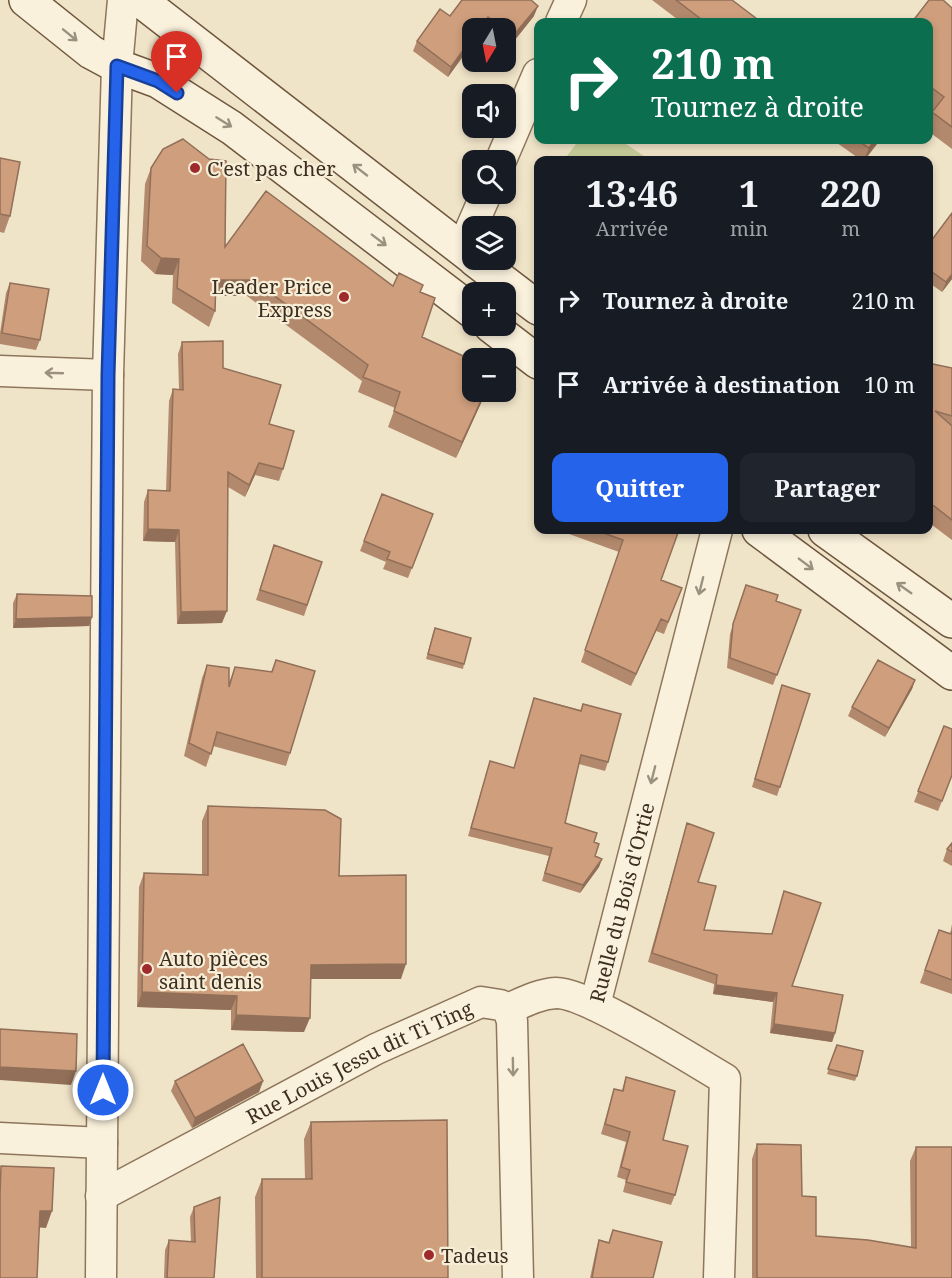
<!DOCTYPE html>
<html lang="fr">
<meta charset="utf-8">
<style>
body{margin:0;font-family:"Noto Serif",serif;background:#20242c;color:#f1f3f6;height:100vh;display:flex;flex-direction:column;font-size:22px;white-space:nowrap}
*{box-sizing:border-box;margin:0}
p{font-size:20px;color:#9ea1a6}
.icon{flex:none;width:33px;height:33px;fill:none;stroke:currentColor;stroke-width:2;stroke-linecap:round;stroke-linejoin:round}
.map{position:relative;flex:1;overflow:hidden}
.drawer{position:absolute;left:534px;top:156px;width:399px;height:378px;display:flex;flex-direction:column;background:#171b24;border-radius:12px;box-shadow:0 3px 9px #0003}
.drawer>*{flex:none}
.top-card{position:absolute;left:534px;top:18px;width:399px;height:126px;border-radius:12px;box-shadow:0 3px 9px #0003;background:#0b6e4f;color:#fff;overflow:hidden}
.needle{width:39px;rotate:190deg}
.tools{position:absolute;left:462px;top:18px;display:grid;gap:12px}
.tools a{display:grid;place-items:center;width:54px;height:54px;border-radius:12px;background:#171b24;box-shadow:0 3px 9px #0003;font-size:30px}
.pin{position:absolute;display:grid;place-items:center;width:51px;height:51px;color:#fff;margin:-62px -26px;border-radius:50% 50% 50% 0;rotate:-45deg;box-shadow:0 0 6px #0007}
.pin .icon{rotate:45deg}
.me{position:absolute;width:66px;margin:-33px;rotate:0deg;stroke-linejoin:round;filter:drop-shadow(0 0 4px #0008)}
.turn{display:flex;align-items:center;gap:21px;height:126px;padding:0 18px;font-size:27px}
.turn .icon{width:78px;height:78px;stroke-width:2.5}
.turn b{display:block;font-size:42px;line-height:51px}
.eta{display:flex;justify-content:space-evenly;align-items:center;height:102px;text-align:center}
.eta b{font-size:36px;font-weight:700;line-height:42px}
.primary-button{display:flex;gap:12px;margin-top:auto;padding:12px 18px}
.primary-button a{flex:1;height:69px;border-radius:12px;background:#2563eb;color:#fff;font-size:24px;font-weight:700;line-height:69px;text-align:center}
.primary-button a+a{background:#20242c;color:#f1f3f6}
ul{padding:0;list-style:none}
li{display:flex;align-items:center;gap:18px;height:84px;padding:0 18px}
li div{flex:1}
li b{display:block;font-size:22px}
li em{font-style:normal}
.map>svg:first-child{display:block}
.park{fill:#c9cf9b}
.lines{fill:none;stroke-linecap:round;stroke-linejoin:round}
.minor-casing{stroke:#8d765c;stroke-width:33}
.secondary-casing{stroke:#6f573f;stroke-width:36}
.minor{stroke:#faf1dc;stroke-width:30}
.secondary{stroke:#faf1dc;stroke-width:33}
.wall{fill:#b2896c}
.shaded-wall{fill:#916f58}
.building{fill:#cf9f7d;stroke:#916f58;stroke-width:1.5}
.oneway{stroke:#9c907e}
.route-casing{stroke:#184099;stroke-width:15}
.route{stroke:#2563eb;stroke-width:10}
.poi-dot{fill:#9e2a2b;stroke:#f7eed8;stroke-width:2}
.labels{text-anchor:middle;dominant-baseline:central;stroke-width:4.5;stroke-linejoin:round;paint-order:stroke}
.poi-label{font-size:20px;fill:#3d2e20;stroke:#f7eed8;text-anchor:start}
.street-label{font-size:20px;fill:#3d2e20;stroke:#f7eed8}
</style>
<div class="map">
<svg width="952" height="1278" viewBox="0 0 952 1278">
<rect width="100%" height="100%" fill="#f0e4c8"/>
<!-- park -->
<path class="park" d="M579,140H620L650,160H564Z"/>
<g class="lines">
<!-- minor casing -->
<g class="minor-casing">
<g id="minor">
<path d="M561,22L571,0"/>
<path d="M501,160L538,74"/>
<path d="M462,249L486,194"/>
<path d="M0,371L108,375"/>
<path id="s1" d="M595,1005L717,530"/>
<path d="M508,1009C524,1002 539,994 556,993C586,992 694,1061 725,1079L719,1278"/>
<path d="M0,1138L102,1143"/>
<path id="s2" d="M101,1196L376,1049L481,1002L500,1005L508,1009L512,1021L518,1278"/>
<path d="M101,1278L108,375L117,66L123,0"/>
</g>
</g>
<!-- secondary casing -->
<g class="secondary-casing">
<path id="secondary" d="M26,0L91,52L117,66L158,81L232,128L472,311
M140,0L472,257
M475,260L538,308
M491,326L538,362
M759,530L952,673
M825,530L952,621"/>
</g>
<!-- minor -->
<use href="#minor" class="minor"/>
<!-- secondary -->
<use href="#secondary" class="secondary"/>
</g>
<!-- wall -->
<path class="wall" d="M652,0H732L761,22H681Z
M952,8V149L928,131V121L933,110L928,107V22Z
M450,16H534L510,46L506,43V28H487L485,27L448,77L413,51L417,41Z
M833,140H880L865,160H861Z
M0,158L10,216L4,233L0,232Z
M151,168L225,247L421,292L422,337L472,392H486L456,458L388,427L395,408L358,392L362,381L247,296H216L215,311L209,327L172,303L173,275L155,274L141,261L145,184Z
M952,213V279L942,292L928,282V245Z
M10,283L40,340L36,350L0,344V333L6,293Z
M182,342L223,368L269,424L283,469L279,481L255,475L245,497L228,487L222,623L177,624L175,542L143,541L144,502L148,490L166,491L169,401L173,389L179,390L178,354Z
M928,363L952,368V540L928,522Z
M382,494L433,514L408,578L383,569L386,562L360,551Z
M558,530H679L661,580L677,600L664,634L656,631L631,686L581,662L619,552Z
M274,545L322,562L304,616L256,600Z
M746,585L776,601L801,610L773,685L727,668L730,634Z
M17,594L92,617L89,626L13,628V603Z
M433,634L464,664L463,669L426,659Z
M276,660L290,753L286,766L213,746L206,767L184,756L202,678L207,665L229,683L235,667L271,672Z
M915,680L912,689L885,737L848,716L852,707Z
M782,685L780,787L777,796L752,787Z
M534,698L581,710L583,704L608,762L605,771L579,764L565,823L594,842L595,856L602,859L599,867L580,893L542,881L549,856L468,836L490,761L514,768Z
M944,726L952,776L938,811L914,802Z
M208,806L339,876L401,979H310L304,1032L231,1030V1010L137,1007L139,887L144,873L202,874V821Z
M687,823L698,882L704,930L772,934L784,891L792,986L835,1033L832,1042L770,1033L773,1002L713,994L714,984L648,962Z
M952,843V866L943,861L947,849Z
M952,924V994L920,983L939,930L950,934Z
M837,1045L857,1076L855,1081L827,1074Z
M626,1077L663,1140L675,1195L671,1205L623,1192L626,1180L617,1177L626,1142L601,1134L614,1089L622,1090Z
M175,1081H263L259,1092L192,1128L171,1091Z
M311,1122L448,1278H256L255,1197L262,1179H305L304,1139Z
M757,1144L802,1196L816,1236L911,1247L910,1161L916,1147L952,1278H752V1159Z
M194,1207L214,1278H164L165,1250L169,1240L191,1242L190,1217Z
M613,1230L653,1278H590L596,1250L599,1240L609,1242Z"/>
<!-- shaded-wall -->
<path class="shaded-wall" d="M538,6L534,16L510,46L513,36Z
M488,17L485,27L483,28H479Z
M472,38V43L448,77L451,67Z
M875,140H880L864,160L869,148Z
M161,258L179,259L173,275L155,274Z
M952,274V279L942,292L946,282Z
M216,280H253L247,296H210Z
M485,392H486L456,458L462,442Z
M259,463L255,475L245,497L249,485Z
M148,529L179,530L175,542L143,541Z
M227,611L222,623L177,624L181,612Z
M92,617L89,626L13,628L16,619Z
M661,619L656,631L631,686L636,674Z
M915,680L912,689L885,737L889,728Z
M602,859L599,867L580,893L583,885Z
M406,964L401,979H305L311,965Z
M716,985L777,993L773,1002L713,994Z
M142,992L237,996L231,1010L137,1007Z
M236,1015L310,1018L304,1032L231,1030Z
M774,1024L835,1033L832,1042L770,1033Z
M0,1067L76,1071L71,1085L0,1080Z
M263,1081L259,1092L192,1128L195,1118Z
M40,1211H52L46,1228L33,1227Z"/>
<!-- building -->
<path class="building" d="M462,0H531L538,6L513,36L506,30V28H503L488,17L479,28H472V38L451,67L417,41L440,9L450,16Z
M676,0H732L761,22H705Z
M929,0H943L952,8V127L932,112L944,97L928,85V22H912Z
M183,139L209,159L226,161L225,247L266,191L393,286L399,273L423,285L420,292L435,298L422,337L472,360V392H485L462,442L394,411L400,392L363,377L368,365L253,280H216L215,311L177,288L179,259L161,258L147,246L151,168L163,149Z
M857,140H875L869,148Z
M0,158L20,162L10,216L0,214Z
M952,213V274L946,282L928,269V245Z
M10,283L49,289L40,340L2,333Z
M223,341V368L281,385L269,424L294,431L283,469L259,463L249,485L228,472L227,611L181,612L179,530L148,529V490L170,491L173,389L183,390L182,342Z
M928,363L952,368V416L935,411L952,426V520L934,506L928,504Z
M382,494L433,514L412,568L387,559L390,552L364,541Z
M595,530H679L661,580L682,588L668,622L661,619L636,674L585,650L623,540Z
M274,545L322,562L307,605L260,590Z
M746,585L778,595L776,601L801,610L777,675L730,658L733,624Z
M17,594L92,596V617L16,619Z
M435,628L471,638L464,664L428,654Z
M276,660L315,671L290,753L217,732L211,754L189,743L207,665L229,668V687L235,667L272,672Z
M878,660L915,680L889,728L852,707Z
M782,685L810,694L780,787L755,779Z
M534,698L581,711L583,704L621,714L608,762L581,755L565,823L597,833L594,842L599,844L595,856L602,859L583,885L545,873L552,848L471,828L490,761L514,768Z
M944,726L952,729V775L942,801L918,791Z
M208,806L325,810L341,819L339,876L406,875V964L311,965L310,1018L236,1015L237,996L142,992L144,873L208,875Z
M687,823L714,833L698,882L716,886L704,930L772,934L784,891L821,903L792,986L843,995L835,1033L774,1024L777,993L716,985L717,975L652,953Z
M952,843V852L947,849Z
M939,930L951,934L952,931V980L925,970Z
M0,1029L77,1034L76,1071L0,1067Z
M243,1044L263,1081L195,1118L175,1081Z
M837,1045L863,1051L857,1076L828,1069Z
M626,1077L675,1091L663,1140L688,1146L675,1195L626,1182L630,1170L621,1167L630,1132L605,1124L614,1089L623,1091Z
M447,1120L448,1278H262V1179H312L311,1122Z
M757,1144L801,1145L802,1196L816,1197V1236L868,1240L916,1248V1147H952V1278H757Z
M1,1166L54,1168L52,1211H40L37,1278H0V1195Z
M220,1197L214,1278H167L169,1240L195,1242L194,1207Z
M613,1230L662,1242L653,1278H592L599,1240L609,1243Z"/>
<!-- one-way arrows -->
<defs><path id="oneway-shaft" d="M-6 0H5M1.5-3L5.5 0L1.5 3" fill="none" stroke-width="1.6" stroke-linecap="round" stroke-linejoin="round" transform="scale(1.5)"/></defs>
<g class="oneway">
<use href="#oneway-shaft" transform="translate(70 35) rotate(39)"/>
<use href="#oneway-shaft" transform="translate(224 122) rotate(32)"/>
<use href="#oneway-shaft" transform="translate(360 170) rotate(-142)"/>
<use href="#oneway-shaft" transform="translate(379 240) rotate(37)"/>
<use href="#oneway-shaft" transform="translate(54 373) rotate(-178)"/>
<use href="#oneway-shaft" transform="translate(806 564) rotate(37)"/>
<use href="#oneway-shaft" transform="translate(701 586) rotate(104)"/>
<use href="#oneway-shaft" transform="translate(904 588) rotate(-145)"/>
<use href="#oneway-shaft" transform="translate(653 775) rotate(104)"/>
<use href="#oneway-shaft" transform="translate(513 1067) rotate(89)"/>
</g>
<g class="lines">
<!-- route casing -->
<g class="route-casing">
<path id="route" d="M103,1090L108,375L117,66L158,81L177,93"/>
</g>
<!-- route -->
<use href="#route" class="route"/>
</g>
<!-- markers -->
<g class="poi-dot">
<circle cx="195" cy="168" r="6"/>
<circle cx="344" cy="297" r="6"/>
<circle cx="147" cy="969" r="6"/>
<circle cx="429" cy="1255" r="6"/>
</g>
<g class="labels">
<!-- poi labels -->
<g class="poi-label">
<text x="207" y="168">C'est pas cher</text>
<text x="332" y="286" text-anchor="end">Leader Price<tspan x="332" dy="23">Express</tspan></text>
<text x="159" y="958">Auto pièces<tspan x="159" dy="23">saint denis</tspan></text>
<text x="441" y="1255">Tadeus</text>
</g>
<!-- street labels -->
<g class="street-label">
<text stroke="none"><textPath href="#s1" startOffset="106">Ruelle du Bois d'Ortie</textPath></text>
<text stroke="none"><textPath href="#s2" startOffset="291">Rue Louis Jessu dit Ti Ting</textPath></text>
</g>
</g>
</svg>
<div class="tools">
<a><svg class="needle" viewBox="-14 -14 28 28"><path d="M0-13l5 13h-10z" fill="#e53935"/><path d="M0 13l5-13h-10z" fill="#9ea1a6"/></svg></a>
<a><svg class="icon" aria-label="sound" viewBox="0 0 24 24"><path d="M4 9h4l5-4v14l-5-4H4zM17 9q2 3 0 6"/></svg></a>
<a><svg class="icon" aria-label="search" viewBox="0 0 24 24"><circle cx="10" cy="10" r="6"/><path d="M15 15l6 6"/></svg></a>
<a><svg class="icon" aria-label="layers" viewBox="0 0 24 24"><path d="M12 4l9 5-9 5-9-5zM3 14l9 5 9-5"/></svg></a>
<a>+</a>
<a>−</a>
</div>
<div class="pin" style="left:177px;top:93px;background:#d93025"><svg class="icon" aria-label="arrive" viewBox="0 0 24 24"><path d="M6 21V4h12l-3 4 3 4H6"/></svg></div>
<svg class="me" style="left:103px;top:1090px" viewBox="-20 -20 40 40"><circle r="17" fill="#2563eb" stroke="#fff" stroke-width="3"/><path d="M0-11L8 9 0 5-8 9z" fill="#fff"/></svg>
<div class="top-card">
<div class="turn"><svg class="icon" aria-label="right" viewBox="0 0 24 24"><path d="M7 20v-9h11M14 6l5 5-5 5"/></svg><div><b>210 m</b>Tournez à droite</div></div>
</div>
<section class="drawer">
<div class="eta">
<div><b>13:46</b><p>Arrivée</p></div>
<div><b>1</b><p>min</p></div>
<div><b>220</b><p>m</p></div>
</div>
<ul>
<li><svg class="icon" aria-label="right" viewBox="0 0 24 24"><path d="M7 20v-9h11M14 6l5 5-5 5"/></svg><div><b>Tournez à droite</b></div><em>210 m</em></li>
<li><svg class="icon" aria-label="arrive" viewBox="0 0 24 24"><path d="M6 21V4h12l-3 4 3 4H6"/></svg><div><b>Arrivée à destination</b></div><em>10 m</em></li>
</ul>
<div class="primary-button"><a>Quitter</a><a>Partager</a></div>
</section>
</div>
